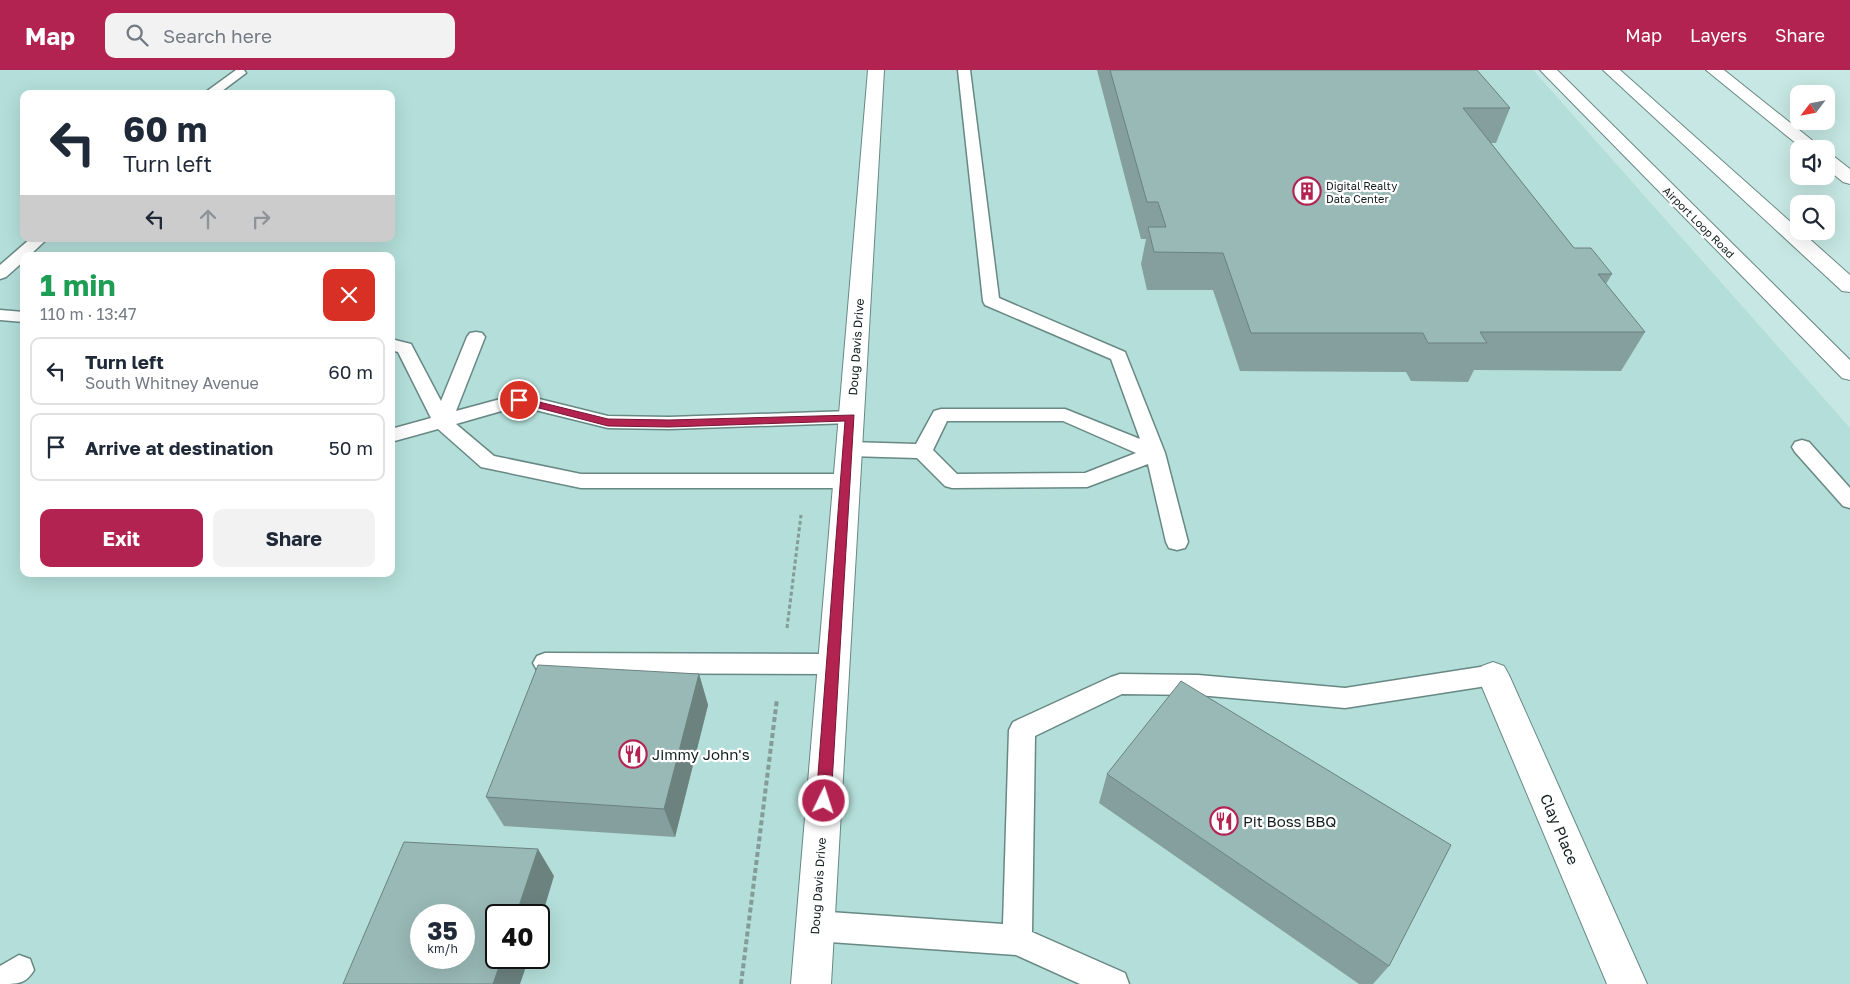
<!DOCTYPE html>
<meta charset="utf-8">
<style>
body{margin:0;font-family:"Golos Text",sans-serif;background:#f2f2f3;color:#1f2937;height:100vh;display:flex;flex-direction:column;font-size:19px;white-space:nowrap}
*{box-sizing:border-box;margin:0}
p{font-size:16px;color:#747a83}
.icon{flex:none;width:28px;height:28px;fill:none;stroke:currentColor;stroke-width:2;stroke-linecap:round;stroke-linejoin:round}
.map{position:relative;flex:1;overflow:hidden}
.sheet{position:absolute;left:20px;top:182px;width:375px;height:325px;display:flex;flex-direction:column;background:#fff;border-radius:10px;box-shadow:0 5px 20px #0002}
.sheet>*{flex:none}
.top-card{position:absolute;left:20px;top:20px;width:375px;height:152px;border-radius:10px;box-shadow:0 5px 20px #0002;background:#fff;color:#1f2937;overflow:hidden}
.needle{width:32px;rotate:238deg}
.fabs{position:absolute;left:1790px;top:15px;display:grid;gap:10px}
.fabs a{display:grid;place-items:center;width:45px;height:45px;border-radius:10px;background:#fff;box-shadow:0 5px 20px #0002;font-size:25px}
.speed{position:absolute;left:410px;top:834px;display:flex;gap:10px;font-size:25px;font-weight:700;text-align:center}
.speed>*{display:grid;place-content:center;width:65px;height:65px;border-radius:50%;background:#fff;box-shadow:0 5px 20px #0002;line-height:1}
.speed small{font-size:12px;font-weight:400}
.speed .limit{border:2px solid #111;border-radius:8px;background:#fff;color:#111}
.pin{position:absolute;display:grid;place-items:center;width:42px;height:42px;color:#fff;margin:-21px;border:2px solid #fff;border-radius:50%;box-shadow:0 1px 5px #0007}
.me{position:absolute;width:55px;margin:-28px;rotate:4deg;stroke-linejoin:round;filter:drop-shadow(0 0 4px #0008)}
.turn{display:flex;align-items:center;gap:18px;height:105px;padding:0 20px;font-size:22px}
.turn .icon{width:65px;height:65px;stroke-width:2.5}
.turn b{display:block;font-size:35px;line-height:42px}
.lanes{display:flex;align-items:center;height:48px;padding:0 20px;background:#0003;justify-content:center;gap:25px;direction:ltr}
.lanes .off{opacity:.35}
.round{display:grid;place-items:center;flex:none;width:52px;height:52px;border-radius:10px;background:#f2f2f3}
.headline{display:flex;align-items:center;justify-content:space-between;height:85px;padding:0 20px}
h1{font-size:30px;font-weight:700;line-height:38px;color:#1e9e55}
.cta{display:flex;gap:10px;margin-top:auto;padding:10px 20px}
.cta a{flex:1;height:58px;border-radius:10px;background:#b32352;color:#fff;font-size:20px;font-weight:700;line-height:58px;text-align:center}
.cta a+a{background:#f2f2f3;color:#1f2937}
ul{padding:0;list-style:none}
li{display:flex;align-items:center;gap:15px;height:68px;margin:0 10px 8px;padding:0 10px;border:2px solid #e0e1e3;border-radius:10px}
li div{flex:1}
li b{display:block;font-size:19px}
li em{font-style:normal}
header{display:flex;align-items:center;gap:30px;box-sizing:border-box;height:70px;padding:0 25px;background:#b32352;color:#fff}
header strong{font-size:24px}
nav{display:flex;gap:28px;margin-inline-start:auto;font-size:18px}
.search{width:350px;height:45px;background:#f2f2f3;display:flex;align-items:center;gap:12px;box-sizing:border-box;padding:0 18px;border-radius:10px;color:#747a83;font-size:19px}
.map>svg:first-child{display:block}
.built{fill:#b3ded9;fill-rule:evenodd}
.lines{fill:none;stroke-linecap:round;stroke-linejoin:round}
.lane-casing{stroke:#688884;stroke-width:3}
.street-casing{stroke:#688884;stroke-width:2}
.secondary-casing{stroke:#688884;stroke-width:2}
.path-far1{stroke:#839c9a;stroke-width:3;stroke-dasharray:4 2.5;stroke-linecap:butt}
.path{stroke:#839c9a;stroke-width:4;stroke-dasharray:5 3;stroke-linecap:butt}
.lane{fill:#fff;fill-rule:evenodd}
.street{fill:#fff;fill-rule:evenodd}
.secondary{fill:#fff;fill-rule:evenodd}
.wall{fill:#849f9d}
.shaded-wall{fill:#6b827f}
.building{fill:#99b9b6;stroke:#6b827f;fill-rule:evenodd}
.route{fill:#b32352;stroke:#741735}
.labels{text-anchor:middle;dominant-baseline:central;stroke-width:4.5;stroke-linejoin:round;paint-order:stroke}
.far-poi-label{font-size:11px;fill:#121f1e;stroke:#fff;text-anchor:start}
.far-street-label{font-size:11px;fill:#121f1e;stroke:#fff}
.street-label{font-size:12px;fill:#121f1e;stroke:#fff}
.near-poi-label{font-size:15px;fill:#121f1e;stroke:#fff;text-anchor:start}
.near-street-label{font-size:15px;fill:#121f1e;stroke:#fff}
</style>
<header>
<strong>Map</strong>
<div class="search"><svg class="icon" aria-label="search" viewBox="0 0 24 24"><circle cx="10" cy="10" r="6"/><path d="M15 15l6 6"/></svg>Search here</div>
<nav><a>Map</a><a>Layers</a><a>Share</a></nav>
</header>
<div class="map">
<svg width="1850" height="914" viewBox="0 0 1850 914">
<rect width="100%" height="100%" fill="#c6e7e3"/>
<!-- built -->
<path class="built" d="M0,0H1533L1850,358V914H0ZM24,24H391V169H24ZM24,186H391V504H24ZM421,845H464V888H421ZM496,845H539V888H496Z"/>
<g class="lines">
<!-- lane casing -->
<g class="lane-casing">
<path id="lane" d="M236,0H244L246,3L218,24H203Z
M958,0H970L999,228L1125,282L1165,383L1188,472L1185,478L1177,480L1169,478L1166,472L1148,394L1087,417L952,418L945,416L917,388L849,386L842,384L839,379L842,374L849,372L916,374L934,341L941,339H1065L1140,369L1111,289L985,235L983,231ZM947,351H1063L1136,383L1085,403L957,404L933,380Z
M30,169H47L29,186H24V191L6,207L0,209V195Z
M0,240L24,242V252L0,250Z
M476,262L482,263L485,267L456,341L519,324L608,346L669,347L851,341L858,343L861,347L858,351L851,353L669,359L608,358L519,336L456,354L494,386L581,404H846L853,406L856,411L853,416L846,418H581L481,397L438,359L391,372V359L431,348L398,282L391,280V269L411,274L441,331L467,267L470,263Z
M1802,370L1809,372L1850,418V438L1843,436L1795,382L1792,377L1795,372Z
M545,583L833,584L841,587L845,594L841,601L833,604L545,603L537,600L533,593L537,586Z
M1493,595L1502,598L1505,605L1502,612L1493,615L1345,638L1198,625L1122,624L1035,666L1032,862L1125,903L1129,914H1080L1016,885L815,871L805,866L800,856L805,846L815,841L1003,854L1009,660L1013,652L1111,607L1120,604L1198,605L1345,618Z
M19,885L30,889L34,900C26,914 18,914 0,914V896Z"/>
</g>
<!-- street casing -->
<g class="street-casing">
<path id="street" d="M1706,0H1724L1823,79H1803Z
M1826,84L1832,85L1850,99V114L1843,112L1826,98Z
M1493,592L1504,596L1509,605L1647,914H1607L1477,605L1482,596Z"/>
</g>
<!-- secondary casing -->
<g class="secondary-casing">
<path id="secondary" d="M868,0H884L831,914H791Z
M1540,0H1557L1850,290V310L1842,308Z
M1603,0H1620L1850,205V222L1842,221Z"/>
</g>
<!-- path-far1 -->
<path class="path-far1" d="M787,558L801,445"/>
<!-- path -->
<path class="path" d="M741,914L777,629"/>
<!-- lane -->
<use href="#lane" class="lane"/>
<!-- street -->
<use href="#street" class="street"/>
<!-- secondary -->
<use href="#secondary" class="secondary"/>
</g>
<!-- wall -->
<path class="wall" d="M1097,0H1477L1510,38L1496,73H1491L1574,178L1612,204L1606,214L1645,262L1621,301L1474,300L1468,312L1411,311L1406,302L1240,301L1213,220H1147L1141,194L1146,169H1141Z
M699,604L708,635L675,767L504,756L486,727Z
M1107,704L1389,896L1373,914H1359L1099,733Z"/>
<!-- shaded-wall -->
<path class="shaded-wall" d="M699,604L708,635L675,767L664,739Z
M538,779L554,806L539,856V845H516Z
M502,888H529L520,914H493Z"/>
<!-- building -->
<path class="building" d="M1110,0H1477L1510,38H1463L1574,178H1591L1612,204H1598L1645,262H1480L1487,273H1428L1423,263H1251L1223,183L1154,182L1148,157H1166L1158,132H1147Z
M538,595L699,604L664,739L486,727Z
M1181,611L1451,775L1389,896L1107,704Z
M404,772L538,779L516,845H496V888H502L493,914H343ZM421,845H464V888H421Z"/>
<!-- route -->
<path class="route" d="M519,327L608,349L669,350L854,345L831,731L829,735L824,737L818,735L816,731L845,351L669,357L608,356L516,332V328Z"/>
<!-- icons -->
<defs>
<g id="building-ring" transform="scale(1.4375)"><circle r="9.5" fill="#fff" stroke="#b32352" stroke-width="1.5"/><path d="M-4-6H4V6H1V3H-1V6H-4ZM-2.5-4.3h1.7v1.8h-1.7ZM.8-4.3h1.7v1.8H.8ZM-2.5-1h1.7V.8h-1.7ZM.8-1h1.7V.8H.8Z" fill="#b32352"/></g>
<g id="restaurant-ring" transform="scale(1.4375)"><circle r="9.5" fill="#fff" stroke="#b32352" stroke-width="1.5"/><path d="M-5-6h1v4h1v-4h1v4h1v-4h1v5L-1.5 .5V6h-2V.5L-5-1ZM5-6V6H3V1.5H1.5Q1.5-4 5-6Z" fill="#b32352"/></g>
</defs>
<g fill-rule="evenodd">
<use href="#building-ring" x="1307" y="121"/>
<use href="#restaurant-ring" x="633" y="684"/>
<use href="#restaurant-ring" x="1224" y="751"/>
</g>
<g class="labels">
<!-- far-poi labels -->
<g class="far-poi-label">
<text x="1326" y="115">Digital Realty<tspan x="1326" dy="13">Data Center</tspan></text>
</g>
<!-- far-street labels -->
<g class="far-street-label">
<text transform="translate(1699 152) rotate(45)">Airport Loop Road</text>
</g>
<!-- street labels -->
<g class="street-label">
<text transform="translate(856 277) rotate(-86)">Doug Davis Drive</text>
<text transform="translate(818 816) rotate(-86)">Doug Davis Drive</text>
</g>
<!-- near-poi labels -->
<g class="near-poi-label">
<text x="652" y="684">Jimmy John's</text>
<text x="1243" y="751">Pit Boss BBQ</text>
</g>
<!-- near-street labels -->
<g class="near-street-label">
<text transform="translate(1560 759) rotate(67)">Clay Place</text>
</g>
</g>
</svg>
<div class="fabs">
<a><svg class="needle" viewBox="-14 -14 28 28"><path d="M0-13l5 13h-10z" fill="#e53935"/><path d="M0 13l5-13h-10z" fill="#747a83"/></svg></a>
<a><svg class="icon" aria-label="sound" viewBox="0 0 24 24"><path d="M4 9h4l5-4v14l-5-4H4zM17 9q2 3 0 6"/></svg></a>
<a><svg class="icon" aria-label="search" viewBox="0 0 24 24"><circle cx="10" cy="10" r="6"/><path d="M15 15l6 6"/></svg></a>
</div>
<div class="speed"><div>35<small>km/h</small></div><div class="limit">40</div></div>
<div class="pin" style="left:519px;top:330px;background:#d93025"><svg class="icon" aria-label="arrive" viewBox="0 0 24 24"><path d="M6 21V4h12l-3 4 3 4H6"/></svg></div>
<svg class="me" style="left:824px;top:731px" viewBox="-20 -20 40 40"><circle r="17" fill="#b32352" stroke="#fff" stroke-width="3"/><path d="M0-11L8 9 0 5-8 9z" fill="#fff"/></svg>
<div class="top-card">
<div class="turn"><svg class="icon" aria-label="left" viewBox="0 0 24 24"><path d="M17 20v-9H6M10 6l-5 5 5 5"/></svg><div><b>60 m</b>Turn left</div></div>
<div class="lanes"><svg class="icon" aria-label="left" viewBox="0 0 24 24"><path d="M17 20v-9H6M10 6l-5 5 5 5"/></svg><svg class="icon off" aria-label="ahead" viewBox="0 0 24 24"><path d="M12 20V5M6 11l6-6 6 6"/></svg><svg class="icon off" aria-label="right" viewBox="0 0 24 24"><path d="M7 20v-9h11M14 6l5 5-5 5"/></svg></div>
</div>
<section class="sheet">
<div class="headline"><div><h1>1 min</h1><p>110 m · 13:47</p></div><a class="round" style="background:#d93025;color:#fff"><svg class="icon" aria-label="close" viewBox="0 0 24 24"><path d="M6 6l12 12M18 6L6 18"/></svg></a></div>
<ul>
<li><svg class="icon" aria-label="left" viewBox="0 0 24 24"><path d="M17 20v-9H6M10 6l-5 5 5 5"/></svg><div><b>Turn left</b><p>South Whitney Avenue</p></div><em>60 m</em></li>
<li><svg class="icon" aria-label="arrive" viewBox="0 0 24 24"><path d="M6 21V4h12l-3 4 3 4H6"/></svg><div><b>Arrive at destination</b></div><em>50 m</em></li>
</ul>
<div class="cta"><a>Exit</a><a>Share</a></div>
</section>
</div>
